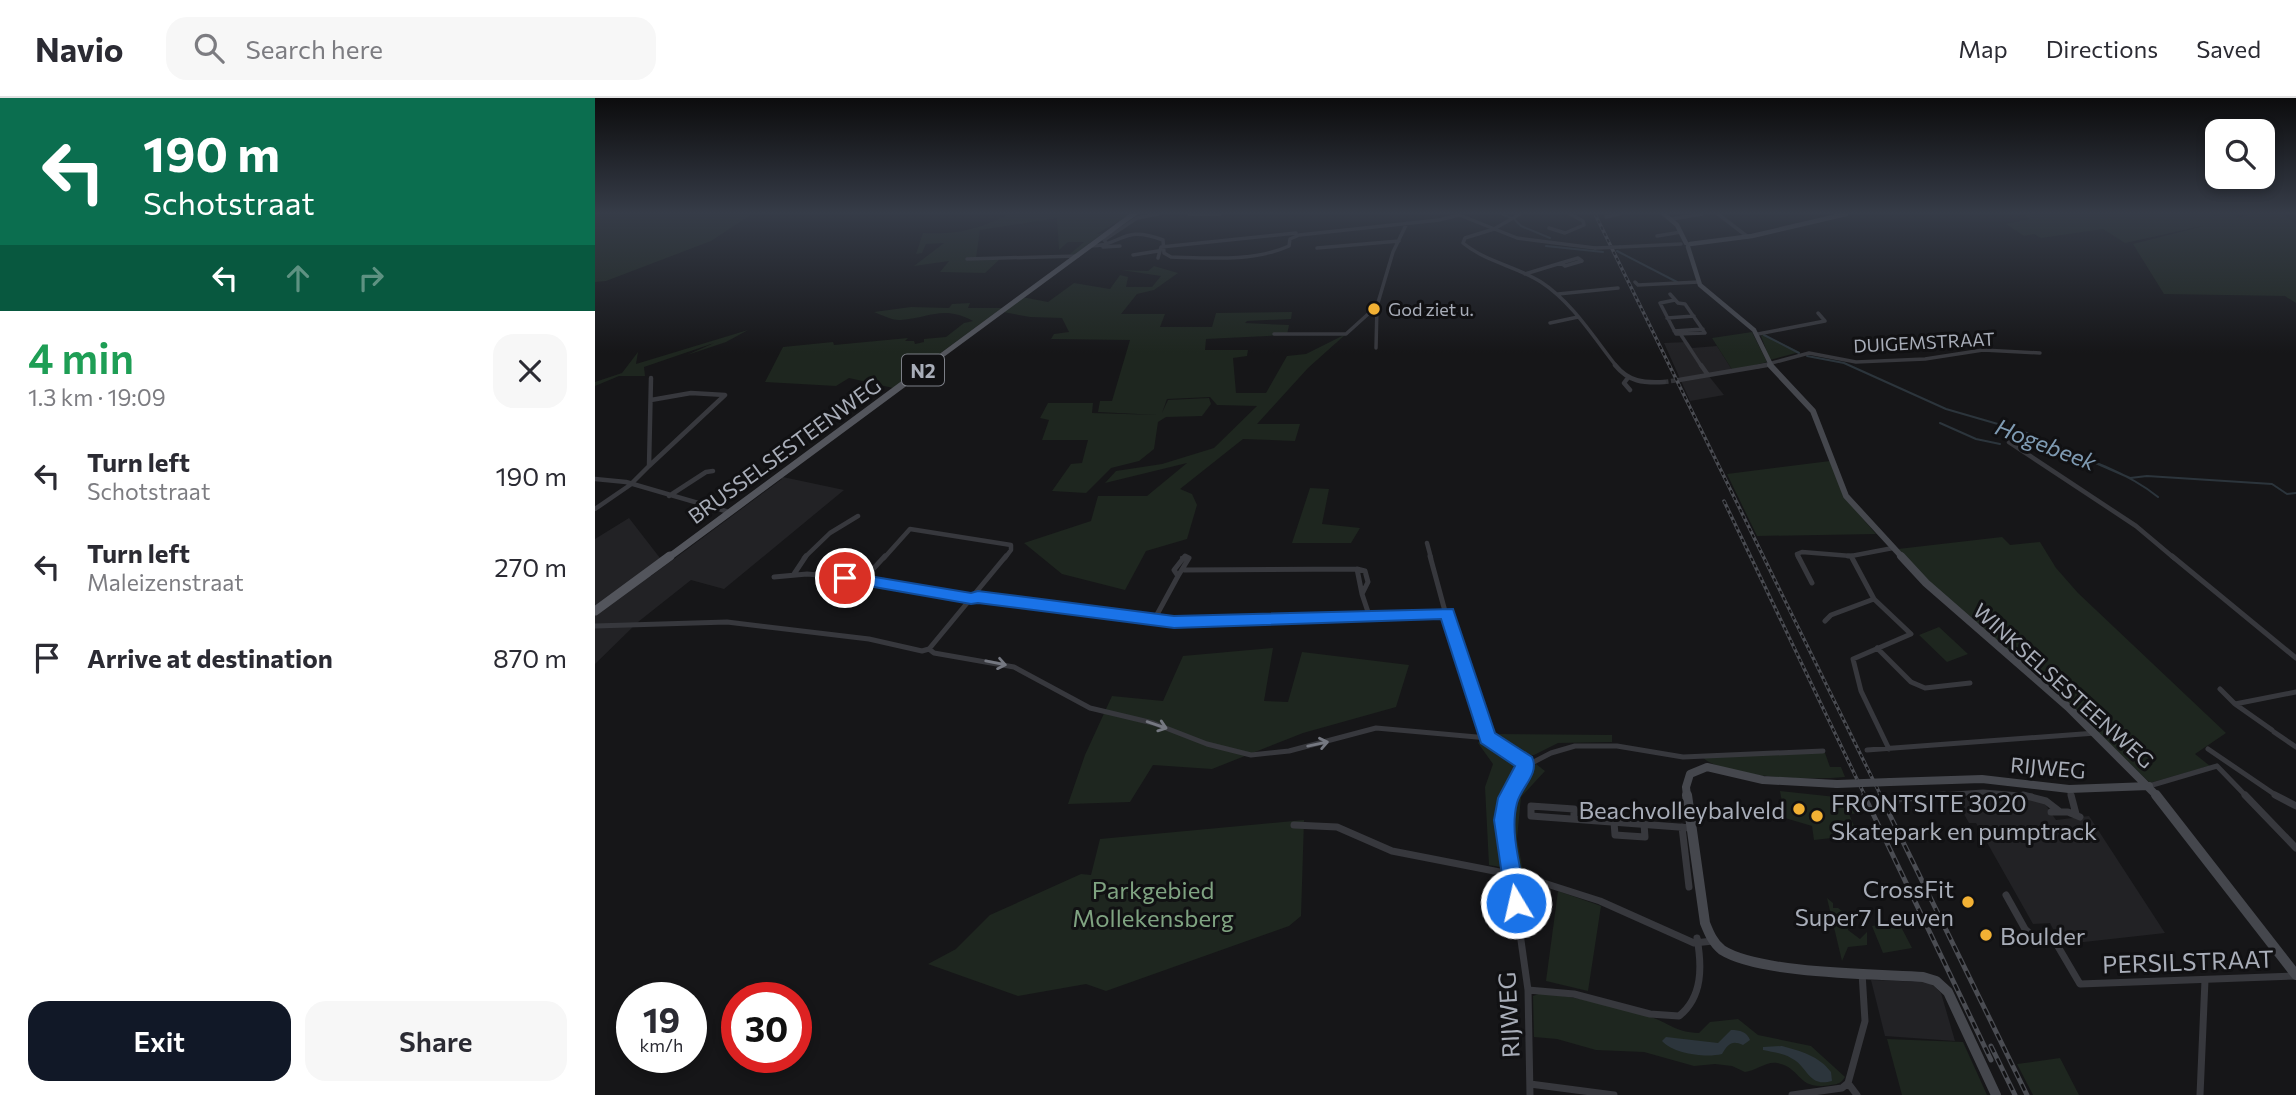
<!DOCTYPE html>
<meta charset="utf-8">
<style>
body{margin:0;font-family:Commissioner,sans-serif;background:#f7f7f7;color:#2b2b33;height:100vh;display:flex;flex-direction:column;font-size:26px;white-space:nowrap}
*{box-sizing:border-box;margin:0}
p{font-size:23px;color:#7c7c81}
.icon{flex:none;width:38px;height:38px;fill:none;stroke:currentColor;stroke-width:2;stroke-linecap:round;stroke-linejoin:round}
.map{position:relative;flex:1;overflow:hidden}
.panel{display:flex;flex-direction:column;background:#fff;width:595px}
.panel>*{flex:none}
.hud{background:#0b6e4f;color:#fff;overflow:hidden}
.buttons{position:absolute;left:1610px;top:21px;display:grid;gap:14px}
.buttons a{display:grid;place-items:center;width:70px;height:70px;border-radius:14px;background:#fff;box-shadow:0 4px 10px #0003;font-size:35px}
.speed{position:absolute;left:21px;top:884px;display:flex;gap:14px;font-size:35px;font-weight:700;text-align:center}
.speed>*{display:grid;place-content:center;width:91px;height:91px;border-radius:50%;background:#fff;box-shadow:0 4px 10px #0003;line-height:1}
.speed small{font-size:18px;font-weight:400}
.speed .limit{border:10px solid #d22;background:#fff;color:#111}
.pin{position:absolute;display:grid;place-items:center;width:60px;height:60px;color:#fff;margin:-30px;border:4px solid #fff;border-radius:50%;box-shadow:0 2px 7px #0007}
.me{position:absolute;width:77px;margin:-38px;rotate:351deg;stroke-linejoin:round;filter:drop-shadow(0 0 5px #0008)}
.turn{display:flex;align-items:center;gap:24px;height:147px;padding:0 28px;font-size:32px}
.turn .icon{width:91px;height:91px;stroke-width:2.5}
.turn b{display:block;font-size:49px;line-height:60px}
.lanes{display:flex;align-items:center;height:66px;padding:0 28px;background:#0003;justify-content:center;gap:35px;direction:ltr}
.lanes .off{opacity:.35}
.round{display:grid;place-items:center;flex:none;width:74px;height:74px;border-radius:21px;background:#f7f7f7}
.summary{display:flex;align-items:center;justify-content:space-between;height:119px;padding:0 28px}
h1{font-size:42px;font-weight:600;line-height:52px;color:#1e9e55}
.cta{display:flex;gap:14px;margin-top:auto;padding:14px 28px}
.cta a{flex:1;height:80px;border-radius:21px;background:#111827;color:#fff;font-size:28px;font-weight:600;line-height:80px;text-align:center}
.cta a+a{background:#f7f7f7;color:#2b2b33}
ul{padding:0;list-style:none}
li{display:flex;align-items:center;gap:21px;height:91px;padding:0 28px}
li div{flex:1}
li b{display:block;font-size:26px}
li em{font-style:normal}
header{display:flex;align-items:center;gap:42px;box-sizing:border-box;height:98px;padding:0 35px;background:#fff;border-bottom:2px solid #e1e1e2}
header strong{font-size:33px}
nav{display:flex;gap:38px;margin-inline-start:auto;font-size:24px}
.search{width:490px;height:63px;background:#f7f7f7;display:flex;align-items:center;gap:18px;box-sizing:border-box;padding:0 24px;border-radius:21px;color:#7c7c81;font-size:26px}
main{display:flex;flex:1;min-height:0}
.map>svg:first-child{display:block}
.built{fill:#222225}
.green{fill:#1e261f}
.water{fill:#2c353c}
.lines{fill:none;stroke-linecap:round;stroke-linejoin:round}
.stream{stroke:#2c353c;stroke-width:2}
.street-tunnel{stroke:#333438;stroke-width:4.5;stroke-dasharray:4.5 2.5;stroke-linecap:butt}
.street-far3{stroke:#37383d;stroke-width:3.5}
.street-far2{stroke:#37383d;stroke-width:4.5}
.street-far1{stroke:#37383d;stroke-width:5}
.street{stroke:#37383d;stroke-width:7}
.secondary-far3{stroke:#45474d;stroke-width:4.5}
.secondary-far2{stroke:#45474d;stroke-width:6}
.secondary-far1{stroke:#45474d;stroke-width:8}
.secondary{stroke:#45474d;stroke-width:10}
.primary-far2{stroke:#53555c;stroke-width:5}
.primary-far1{stroke:#53555c;stroke-width:7}
.primary{stroke:#53555c;stroke-width:9}
.rail-far1-casing{stroke:#4a4c52;stroke-width:3.5}
.rail-casing{stroke:#4a4c52;stroke-width:5}
.rail-far1{stroke:#111113;stroke-width:2;stroke-dasharray:3.5;stroke-linecap:butt}
.rail{stroke:#111113;stroke-width:2.5;stroke-dasharray:7;stroke-linecap:butt}
.street-bridge{stroke:#37383d;stroke-width:3.5}
.secondary-bridge{stroke:#45474d;stroke-width:8}
.oneway{stroke:#757881}
.route{fill:#1a73e8;stroke:#114b97;stroke-width:2}
.poi-dot{fill:#f2b134;stroke:#111113;stroke-width:2.5}
.labels{text-anchor:middle;dominant-baseline:central;stroke-width:6;stroke-linejoin:round;paint-order:stroke}
.far-poi-label{font-size:18px;fill:#a8adb8;stroke:#111113;text-anchor:start}
.far-street-label{font-size:18px;fill:#a8adb8;stroke:#111113}
.shield{fill:#111113;stroke:#7b7e86;stroke-width:2}
.shield-label{font-size:19px;font-weight:bold;fill:#a8adb8}
.street-label{font-size:21px;fill:#a8adb8;stroke:#111113}
.water-label{font-size:23px;font-style:italic;fill:#7f9bb3;stroke:#111113}
.near-poi-label{font-size:24px;fill:#a8adb8;stroke:#111113;text-anchor:start}
.near-park-label{font-size:24px;fill:#7fa381;stroke:#111113}
.near-street-label{font-size:24px;fill:#a8adb8;stroke:#111113}
</style>
<header>
<strong>Navio</strong>
<div class="search"><svg class="icon" aria-label="search" viewBox="0 0 24 24"><circle cx="10" cy="10" r="6"/><path d="M15 15l6 6"/></svg>Search here</div>
<nav><a>Map</a><a>Directions</a><a>Saved</a></nav>
</header>
<main>
<section class="panel">
<div class="hud">
<div class="turn"><svg class="icon" aria-label="left" viewBox="0 0 24 24"><path d="M17 20v-9H6M10 6l-5 5 5 5"/></svg><div><b>190 m</b>Schotstraat</div></div>
<div class="lanes"><svg class="icon" aria-label="left" viewBox="0 0 24 24"><path d="M17 20v-9H6M10 6l-5 5 5 5"/></svg><svg class="icon off" aria-label="ahead" viewBox="0 0 24 24"><path d="M12 20V5M6 11l6-6 6 6"/></svg><svg class="icon off" aria-label="right" viewBox="0 0 24 24"><path d="M7 20v-9h11M14 6l5 5-5 5"/></svg></div>
</div>
<div class="summary"><div><h1>4 min</h1><p>1.3 km · 19:09</p></div><a class="round"><svg class="icon" aria-label="close" viewBox="0 0 24 24"><path d="M6 6l12 12M18 6L6 18"/></svg></a></div>
<ul>
<li><svg class="icon" aria-label="left" viewBox="0 0 24 24"><path d="M17 20v-9H6M10 6l-5 5 5 5"/></svg><div><b>Turn left</b><p>Schotstraat</p></div><em>190 m</em></li>
<li><svg class="icon" aria-label="left" viewBox="0 0 24 24"><path d="M17 20v-9H6M10 6l-5 5 5 5"/></svg><div><b>Turn left</b><p>Maleizenstraat</p></div><em>270 m</em></li>
<li><svg class="icon" aria-label="arrive" viewBox="0 0 24 24"><path d="M6 21V4h12l-3 4 3 4H6"/></svg><div><b>Arrive at destination</b></div><em>870 m</em></li>
</ul>
<div class="cta"><a>Exit</a><a>Share</a></div>
</section>
<div class="map">
<svg width="1701" height="997" viewBox="0 0 1701 997">
<rect width="100%" height="100%" fill="#161618"/>
<!-- built -->
<path class="built" d="M1093,244L1097,250L1122,248L1138,273L1113,277L1129,297L1095,303L1069,245Z
M183,378L249,392L129,491L96,482L43,524L0,566V441L34,420L65,460L46,474L56,478L187,381Z
M1401,697L1448,703L1461,722L1494,718L1570,835L1471,846L1463,831H1458L1455,825L1438,826L1381,725H1374L1366,711L1369,710L1364,700Z
M1276,882L1332,884L1340,889L1346,895L1360,943L1290,938Z"/>
<!-- green -->
<path class="green" d="M0,116H157L116,143L11,183L0,184Z
M415,116H535C523,124 513,129 502,136L508,135L479,157L475,156L489,144H473L464,152L462,120L385,132L381,160L405,161L390,175L345,174L354,163L319,168L349,145L331,146L327,155L321,156L328,135C363,137 383,131 415,116Z
M1428,116H1616L1620,118L1637,116L1642,120L1661,116H1688L1701,126V205L1690,198L1569,196L1538,146L1612,127L1530,145L1508,131L1446,140L1439,136L1429,138L1411,126L1435,121Z
M559,168L583,175L559,192L542,196L526,216H570L565,229H617L621,215L697,214L696,221L652,223L650,225L694,227L692,237L611,241L610,252H653L652,258L638,260L641,295H671L692,258L711,256L751,236L713,270L662,326H705L700,343L648,341L585,391L597,396L602,407L592,441L551,453L530,492L467,476L429,445L496,423L503,398H552L592,365L510,385L521,373L567,366L619,350L662,308L622,307L615,299L572,301L567,315L573,302L614,300L616,306L607,318L571,319L563,324L559,351L544,363L516,370L491,395L457,393L476,366L487,365L493,342H447L454,322L445,320L453,305H498L497,315L563,317L503,314L505,303H517L535,242L456,241L459,236L474,234L467,220L435,219L408,214L427,199L453,204L479,185L515,191L525,177L533,179L531,189H557L566,178L526,172L553,173Z
M375,205L373,210H407L298,290L254,280L241,288L170,284L188,249L238,244L239,247L313,240L310,243H319L320,246L329,244V241L351,239L369,225L378,223C348,207 335,220 306,222C298,223 287,217 279,214L316,209L354,210L357,206Z
M153,232L131,244L92,257L119,245L49,269L50,278H24L0,288V284L27,275L43,254L41,266Z
M1157,234L1172,264L1138,273L1117,240Z
M1168,236L1205,254L1175,262L1166,238Z
M1235,363L1249,399L1281,436L1162,438L1132,376Z
M715,390L734,391L727,426L765,430L756,445H697Z
M1407,439L1415,447L1445,444L1461,470L1483,495L1631,635L1600,656L1620,672L1614,668L1555,685L1487,619L1343,493L1303,451Z
M1344,529L1373,556L1352,564L1324,537Z
M678,550L669,603L693,604L707,554L814,567L801,609L708,635L617,671L558,667L535,704L473,706L490,657L517,598L568,603L588,558Z
M896,636L1017,637V644L963,645L939,657H932Z
M887,640L920,660L923,671L929,676L941,666L950,673L926,699L922,741L928,773L894,767L890,689L898,666L883,645Z
M1178,655H1230L1235,669H1246L1250,679C1217,682 1134,681 1108,660Z
M1185,693L1241,699L1258,698L1266,715L1254,716L1263,737L1219,742L1217,728L1190,720Z
M709,722L706,818L694,828L511,893L491,886L423,898L333,866L361,851L395,817L486,776L496,777L505,741Z
M963,793L1006,808L993,893L951,883Z
M1232,800L1238,805V810H1243L1260,823L1254,828L1253,832L1265,841L1272,834V847L1253,849L1247,863Z
M1304,825L1317,850L1288,855L1277,828Z
M946,895C982,899 1019,907 1053,918C1075,925 1079,934 1104,935L1115,924L1143,921L1163,937L1216,948L1250,979C1246,985 1244,986 1236,987C1201,993 1208,970 1182,965C1172,963 1160,973 1150,974L1137,968L1120,966L1099,968L1049,954L1001,952L962,941L939,939L938,898Z
M1292,941L1368,944L1392,997H1307Z
M1465,960L1484,997H1438L1422,966Z"/>
<!-- water -->
<path class="water" d="M1136,932C1145,932 1152,934 1155,942L1148,947C1137,942 1133,946 1127,956C1111,960 1079,956 1067,943L1071,939L1123,945Z
M1187,948C1206,953 1224,958 1236,974L1237,983C1213,990 1213,968 1196,960C1188,955 1177,954 1168,952V949Z"/>
<g class="lines">
<!-- stream -->
<path class="stream" d="M907,116L916,120
M920,122L926,128L955,140
M951,148L1008,154
M1022,153L1082,184
M1169,237L1204,255
M1212,258L1249,265L1351,311L1427,333L1535,380L1552,378L1677,386L1692,396L1701,395
M1345,325L1381,341L1405,346
M1419,343L1427,338C1471,354 1526,369 1563,399"/>
<!-- street-tunnel -->
<path class="street-tunnel" d="M1069,284L1084,282"/>
<!-- street-far3 -->
<path class="street-far3" d="M594,116H625
M862,116L922,140L1000,150
M925,116L899,131L870,140L868,145C891,164 921,168 946,184C977,204 999,240 1022,269
M1123,116L1153,139
M1011,119L1024,116
M1077,121L1107,116
M954,130L970,135L989,127L988,123L975,116
M1062,138L1086,134
M512,146L509,142L542,120L563,116
M494,148C529,148 526,126 568,142L569,155L576,159C613,160 659,164 694,148L695,141L704,137L844,122L864,117
M508,149L525,148
M1025,149L1086,146
M722,150L804,143
M538,157L563,153
M563,160L566,149L701,135
M983,160L987,163L970,168L966,165Z
M372,161L483,158
M930,176L966,165
M1040,184L1043,187L1104,184
M963,196L1023,190
M1075,196L1083,205L1090,206L1110,235L1081,236L1065,205L1080,202
M1072,220L1099,218
M955,225L983,219
M1079,233L1108,231
M679,236H751L782,208L798,154L812,125
M1163,236L1230,223L1223,215
M1086,237L1107,269
M781,250L782,208
M1162,269L1214,255L1261,264L1330,261L1388,252L1445,255"/>
<!-- street-far2 -->
<path class="street-far2" d="M1020,267C1034,284 1048,285 1069,284
M1106,267L1113,277
M1032,281L1029,285L1035,292
M1084,282L1172,267
M1414,344L1541,428L1579,460
M54,368L130,297L96,295L56,302
M0,381L31,384L134,414
M74,398L111,374L118,373
M0,411L35,387L54,368L56,280
M832,445L836,460
M209,460L235,435L263,418
M289,460L315,431L416,447V452L410,460
M587,460H593
M1204,460L1202,456L1207,454L1256,458L1298,450"/>
<!-- street-far1 -->
<path class="street-far1" d="M590,458L594,460L583,478L579,472Z
M835,458L854,528L893,640L921,657L931,668
M1203,458L1217,485
M1253,458H1257
M1577,458L1701,560
M762,471L770,473L773,484L767,496Z
M589,472L762,471
M199,476L211,458
M179,479L212,476L269,481L374,500L579,524L852,515
M269,481L290,458
M767,496L774,517
M1279,501L1316,536L1258,561L1266,593L1294,651
M559,522L583,478
M1230,523L1236,517L1279,501L1256,458
M0,528L132,524L274,541L327,553L334,551L339,555L419,569L495,610L558,625L612,646L656,657L694,653L781,630L893,640
M1282,550L1316,584L1330,590L1375,585
M334,551L411,458
M1625,591L1640,606L1701,594
M1640,606L1677,632
M1679,634L1701,649
M1613,651L1682,698
M1272,652L1501,635
M1622,668L1651,698
M1554,688L1622,668
M1474,691L1476,698
M914,698L931,668L956,655L980,648H1022L1088,659L1228,653
M1331,698L1388,694L1437,698"/>
<!-- street -->
<path class="street" d="M915,697L909,722L933,892L935,997
M1428,697L1451,703L1464,713
M1476,697L1481,716
M1650,697L1701,750
M1680,697L1701,708
M1301,705L1302,701L1349,697
M1456,714H1473L1485,719
M979,721V711L936,708V718L1097,730
M1019,724L1020,737L1050,739L1049,726
M699,727L742,729L797,753L930,779L1005,803L1099,845L1118,843
M1087,729L1094,789
M1411,797L1430,831L1441,841L1458,840L1485,886L1701,878
M933,892L979,896L1055,916L1084,918C1108,899 1107,868 1102,840
M1253,985L1262,997
M935,986L1019,997
M1197,997L1247,990L1253,985L1270,923L1267,875
M1605,997L1610,882"/>
<!-- secondary-far3 -->
<path class="secondary-far3" d="M1069,116L1082,127L1091,145
M1095,146L1157,138L1251,116
M1093,149L1105,187L1159,232L1177,269"/>
<!-- secondary-far2 -->
<path class="secondary-far2" d="M1175,267L1218,313L1251,398L1308,460"/>
<!-- secondary-far1 -->
<path class="secondary-far1" d="M1306,458L1331,485L1473,609L1562,698
M1295,684L1387,681L1474,691L1554,688
M1092,698L1091,689L1095,676L1112,669L1168,682L1242,686"/>
<!-- secondary -->
<path class="secondary" d="M1092,697L1110,825C1114,835 1118,845 1127,852C1165,876 1280,876 1328,879L1341,883L1353,894L1401,997
M1561,697L1701,877"/>
<!-- primary-far2 -->
<path class="primary-far2" d="M522,128L539,116
M331,269L525,126"/>
<!-- primary-far1 -->
<path class="primary-far1" d="M73,460L334,267"/>
<!-- primary -->
<path class="primary" d="M0,513L75,458"/>
<!-- rail-far1 casing -->
<g class="rail-far1-casing">
<path id="rail-far1" d="M1000,116L1286,698
M1129,403L1270,698"/>
</g>
<!-- rail casing -->
<g class="rail-casing">
<path id="rail" d="M1269,697L1396,962
M1285,697L1432,997
M1396,948L1420,997"/>
</g>
<!-- rail-far1 -->
<use href="#rail-far1" class="rail-far1"/>
<!-- rail -->
<use href="#rail" class="rail"/>
<!-- street-bridge -->
<path class="street-bridge" d="M1000,150L1025,149"/>
<!-- secondary-bridge -->
<path class="secondary-bridge" d="M1242,686L1295,684"/>
</g>
<!-- one-way arrows -->
<defs><path id="oneway-shaft" d="M-6 0H5M1.5-3L5.5 0L1.5 3" fill="none" stroke-width="1.6" stroke-linecap="round" stroke-linejoin="round" transform="scale(1.75)"/></defs>
<g class="oneway">
<use href="#oneway-shaft" transform="translate(401 565) rotate(11)"/>
<use href="#oneway-shaft" transform="translate(562 627) rotate(19)"/>
<use href="#oneway-shaft" transform="translate(723 646) rotate(-12)"/>
</g>
<!-- sky -->
<linearGradient id="sky" x2="0" y2="1"><stop stop-color="#0c0c0d"/><stop offset="0.45" stop-color="#363c48"/><stop offset="1" stop-color="#363c48" stop-opacity="0"/></linearGradient>
<rect width="1701" height="255" fill="url(#sky)"/>
<!-- route -->
<path class="route" d="M250,474L376,495L383,493L579,518L858,511L900,635L937,659C945,676 926,689 922,705C914,735 927,774 932,805L929,812L921,814L914,812L911,805L899,722L903,700L920,668L886,645L846,521L579,530L383,505L376,506L245,483L242,480Z"/>
<!-- markers -->
<g class="poi-dot">
<circle cx="779" cy="211" r="7"/>
<circle cx="1204" cy="711" r="7"/>
<circle cx="1222" cy="718" r="7"/>
<circle cx="1373" cy="804" r="7"/>
<circle cx="1391" cy="837" r="7"/>
</g>
<g class="labels">
<!-- far-poi labels -->
<g class="far-poi-label">
<text x="793" y="211">God ziet u.</text>
</g>
<!-- far-street labels -->
<g class="far-street-label">
<text transform="translate(1329 244) rotate(-3)">DUIGEMSTRAAT</text>
</g>
<!-- shield labels -->
<rect class="shield" x="307" y="256.5" width="42" height="31" rx="5"/>
<g class="shield-label">
<text x="328" y="272">N2</text>
</g>
<!-- street labels -->
<g class="street-label">
<text transform="translate(189 352) rotate(-36)">BRUSSELSESTEENWEG</text>
<text transform="translate(1469 587) rotate(42)">WINKSELSESTEENWEG</text>
<text transform="translate(1453 669) rotate(5)">RIJWEG</text>
</g>
<!-- water labels -->
<g class="water-label">
<text transform="translate(1451 346) rotate(21)">Hogebeek</text>
</g>
<!-- near-poi labels -->
<g class="near-poi-label">
<text x="1236" y="704">FRONTSITE 3020<tspan x="1236" dy="28">Skatepark en pumptrack</tspan></text>
<text x="1190" y="711" text-anchor="end">Beachvolleybalveld</text>
<text x="1359" y="790" text-anchor="end">CrossFit<tspan x="1359" dy="28">Super7 Leuven</tspan></text>
<text x="1405" y="837">Boulder</text>
</g>
<!-- near-park labels -->
<g class="near-park-label">
<text x="558" y="791">Parkgebied<tspan x="558" dy="28">Mollekensberg</tspan></text>
</g>
<!-- near-street labels -->
<g class="near-street-label">
<text transform="translate(1593 863) rotate(-2)">PERSILSTRAAT</text>
<text transform="translate(913 917) rotate(-93)">RIJWEG</text>
</g>
</g>
</svg>
<div class="buttons">
<a><svg class="icon" aria-label="search" viewBox="0 0 24 24"><circle cx="10" cy="10" r="6"/><path d="M15 15l6 6"/></svg></a>
</div>
<div class="speed"><div>19<small>km/h</small></div><div class="limit">30</div></div>
<div class="pin" style="left:250px;top:480px;background:#d93025"><svg class="icon" aria-label="arrive" viewBox="0 0 24 24"><path d="M6 21V4h12l-3 4 3 4H6"/></svg></div>
<svg class="me" style="left:921px;top:805px" viewBox="-20 -20 40 40"><circle r="17" fill="#1a73e8" stroke="#fff" stroke-width="3"/><path d="M0-11L8 9 0 5-8 9z" fill="#fff"/></svg>
</div>
</main>
